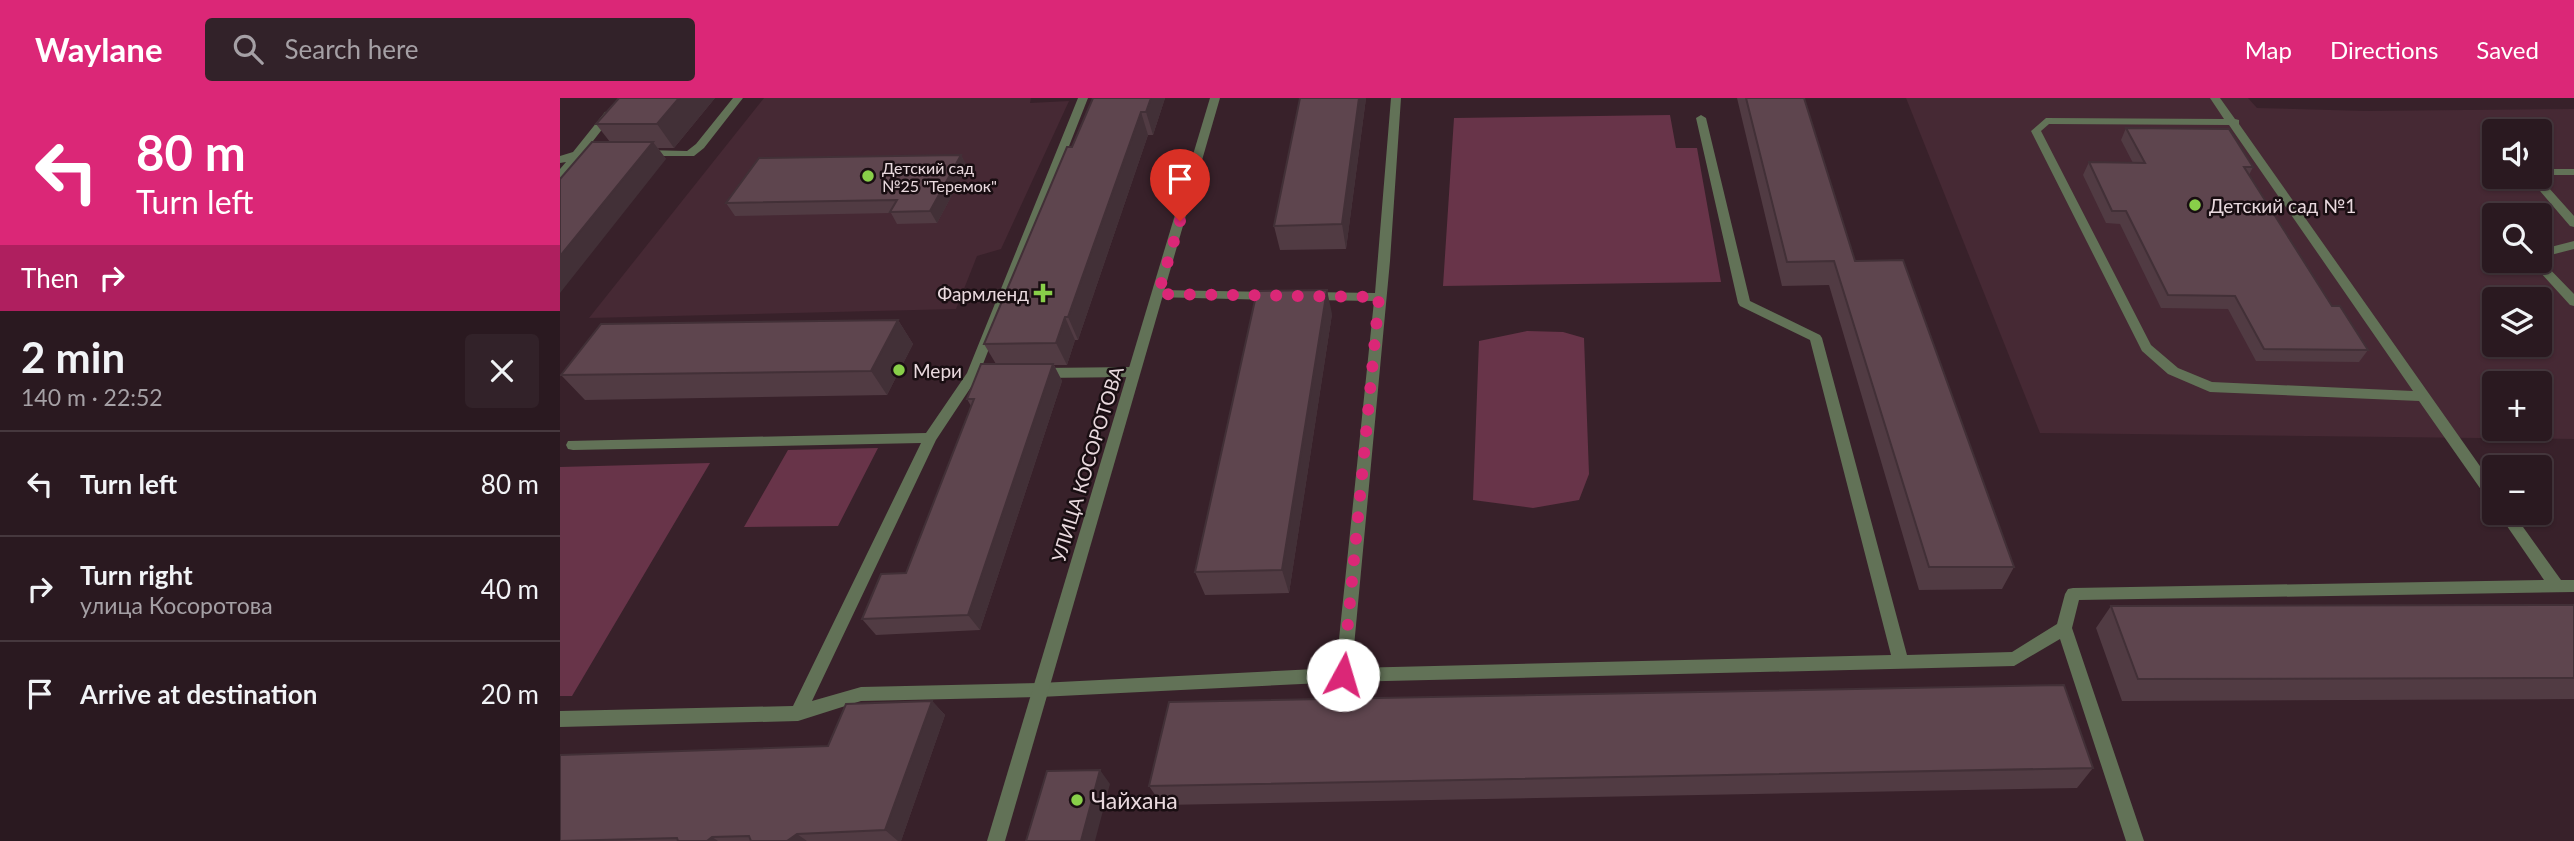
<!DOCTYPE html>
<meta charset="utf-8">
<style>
body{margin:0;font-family:Lato,sans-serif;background:#322229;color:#f1f3f6;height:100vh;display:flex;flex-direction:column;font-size:26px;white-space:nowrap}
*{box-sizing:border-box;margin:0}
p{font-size:23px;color:#a5a0a5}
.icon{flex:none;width:38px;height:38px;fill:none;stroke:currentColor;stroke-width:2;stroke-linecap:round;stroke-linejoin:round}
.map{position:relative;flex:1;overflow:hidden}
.side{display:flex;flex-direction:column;background:#2a1920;width:560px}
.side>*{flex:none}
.banner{background:#db2777;color:#fff;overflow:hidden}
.fabs{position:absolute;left:1922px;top:21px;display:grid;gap:14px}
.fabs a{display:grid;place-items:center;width:70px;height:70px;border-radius:7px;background:#2a1920;box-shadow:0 2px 5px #0004,0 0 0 2px #46383e;font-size:35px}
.pin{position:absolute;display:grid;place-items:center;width:60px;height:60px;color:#fff;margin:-72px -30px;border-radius:50% 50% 50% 0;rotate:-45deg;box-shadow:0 0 7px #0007}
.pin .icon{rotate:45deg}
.me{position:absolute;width:77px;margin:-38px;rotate:6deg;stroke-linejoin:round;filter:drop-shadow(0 0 5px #0008)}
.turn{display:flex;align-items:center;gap:24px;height:147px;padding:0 21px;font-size:32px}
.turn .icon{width:91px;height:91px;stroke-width:2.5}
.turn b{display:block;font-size:49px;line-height:60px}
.then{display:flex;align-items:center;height:66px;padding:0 21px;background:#0003;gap:14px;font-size:26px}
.round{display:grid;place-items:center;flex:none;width:74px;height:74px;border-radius:7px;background:#322229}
.overview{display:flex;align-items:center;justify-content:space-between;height:119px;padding:0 21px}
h1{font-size:42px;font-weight:700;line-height:52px}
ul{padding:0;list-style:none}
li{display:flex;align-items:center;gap:21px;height:105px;padding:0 21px;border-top:2px solid #46383e}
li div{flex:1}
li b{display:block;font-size:26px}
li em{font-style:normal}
header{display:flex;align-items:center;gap:42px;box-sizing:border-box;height:98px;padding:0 35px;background:#db2777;color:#fff}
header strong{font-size:33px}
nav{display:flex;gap:38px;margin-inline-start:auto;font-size:24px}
.search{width:490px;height:63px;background:#322229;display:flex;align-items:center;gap:18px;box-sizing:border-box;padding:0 24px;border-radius:7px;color:#a5a0a5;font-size:26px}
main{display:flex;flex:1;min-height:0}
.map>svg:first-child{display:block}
.built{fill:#462934;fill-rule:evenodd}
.green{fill:#683449}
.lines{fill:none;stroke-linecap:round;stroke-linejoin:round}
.service{fill:#627257;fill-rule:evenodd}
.tertiary{fill:#627257;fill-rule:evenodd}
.wall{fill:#513b43}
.shaded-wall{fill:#423037}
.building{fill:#5e454e;stroke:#423037;stroke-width:2}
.route{stroke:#db2777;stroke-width:12;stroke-dasharray:0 21.6}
.poi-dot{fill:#88cf49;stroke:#190e12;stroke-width:2.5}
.labels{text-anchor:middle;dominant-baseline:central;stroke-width:5;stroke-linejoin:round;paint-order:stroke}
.far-poi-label{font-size:16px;fill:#e9d9de;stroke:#190e12;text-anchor:start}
.poi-label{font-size:19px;fill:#e9d9de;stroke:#190e12;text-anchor:start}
.street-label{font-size:19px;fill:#e9d9de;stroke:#190e12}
.near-poi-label{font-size:23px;fill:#e9d9de;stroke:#190e12;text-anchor:start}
</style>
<header>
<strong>Waylane</strong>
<div class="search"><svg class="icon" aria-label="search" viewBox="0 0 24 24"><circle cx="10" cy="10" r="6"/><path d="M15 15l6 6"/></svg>Search here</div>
<nav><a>Map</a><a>Directions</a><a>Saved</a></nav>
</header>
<main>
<section class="side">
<div class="banner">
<div class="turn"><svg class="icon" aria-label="left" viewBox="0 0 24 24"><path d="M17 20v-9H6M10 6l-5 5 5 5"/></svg><div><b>80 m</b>Turn left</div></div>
<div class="then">Then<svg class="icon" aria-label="right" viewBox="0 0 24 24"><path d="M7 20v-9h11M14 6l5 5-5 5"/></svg></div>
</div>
<div class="overview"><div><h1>2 min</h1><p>140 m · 22:52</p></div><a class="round"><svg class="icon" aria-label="close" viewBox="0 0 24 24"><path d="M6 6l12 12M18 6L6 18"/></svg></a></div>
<ul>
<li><svg class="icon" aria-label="left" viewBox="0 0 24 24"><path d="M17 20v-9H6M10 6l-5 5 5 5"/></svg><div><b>Turn left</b></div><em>80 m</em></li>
<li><svg class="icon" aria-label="right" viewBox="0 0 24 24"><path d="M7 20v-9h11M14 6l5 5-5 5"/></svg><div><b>Turn right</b><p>улица Косоротова</p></div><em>40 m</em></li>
<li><svg class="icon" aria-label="arrive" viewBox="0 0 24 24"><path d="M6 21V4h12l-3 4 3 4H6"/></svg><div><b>Arrive at destination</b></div><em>20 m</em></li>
</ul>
</section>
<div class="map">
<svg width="2014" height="743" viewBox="0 0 2014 743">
<rect width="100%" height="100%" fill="#38212a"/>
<!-- built -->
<path class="built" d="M204,0H471L470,5L509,3L441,151L417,158L396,211L29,220Z
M1346,0H1688L1697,10L1805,13L2014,11V341L1480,335ZM1934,33H1979V79H1934ZM1934,117H1979V163H1934ZM1934,201H1979V247H1934ZM1934,285H1979V331H1934Z"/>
<!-- green -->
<path class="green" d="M1110,17L1116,50H1137L1161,184L883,188L894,20Z
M967,233L1003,234L1024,240L1029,376L1019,402L973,410L913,402L919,243Z
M318,350L278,428L184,429L228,352Z
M150,365L12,598H0V369Z"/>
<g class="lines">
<!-- service -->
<path class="service" d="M173,0H183L144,50L134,58H84L79,55L84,52L127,53L136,46Z
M518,0H528L421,271L436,270L442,275L436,280H417L376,342L252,603L301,589L480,585L776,570L814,203L750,202L744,198L750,194L815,195L831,0H841L830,163L792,570L1331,557L1250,242L1180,208L1178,205L1136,20L1141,17L1146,20L1190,203L1260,237L1262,240L1347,557L1452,554L1497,526L1505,496L1508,491L1513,490L1984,482L1938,415H1953L2001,482H2014V494L1519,502L1512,530L1584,743H1566L1500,541L1454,568L783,584L480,599L301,603L238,623L0,629V613L233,608L361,345L13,352L8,351L6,347L8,343L366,335L407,275Z
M1650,0H1660L1675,21L1679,22V26L1934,388V405L1929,403L1859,303L1650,294L1608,276L1582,253L1471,33L1486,20L1664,21ZM1489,26L1669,27L1853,293L1652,284L1618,270L1591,247L1481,33Z
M49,13L54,16L26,52L44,53V57L21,59L4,80L0,81V71L6,64L0,65V58L13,54L45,14Z
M1979,71H2014V77H1979Z
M1968,79H1979L2014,118V129L2010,128Z
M2014,143V151L1979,160V152Z
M1979,160L2014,196V208L2010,207L1970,163H1979Z
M598,192L716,194L722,198L716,202L594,199L592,196Z
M574,269L580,274L574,279L481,280L475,275L481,270Z"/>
<!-- tertiary -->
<path class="tertiary" d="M650,0H660L445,743H427Z"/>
</g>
<!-- wall -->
<path class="wall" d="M59,0H155L114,50H98L106,61L50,44L36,26Z
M533,0H605L593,37H588L518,242H515L507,267H494L502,283L420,532L316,537L302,521L346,475L411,308L407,301L436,266L424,246L512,49Z
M806,0L786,151L720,152L714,128Z
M1177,0H1244L1295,163L1454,469L1442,491L1359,492L1269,187L1222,188Z
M1566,30L1693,69L1689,77L1772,208L1808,252L1799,264L1696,263L1668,211L1601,210L1560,126L1546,125L1523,77L1529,64L1573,65L1561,42Z
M401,57L407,69L377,125L337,126L331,115L175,118L166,105Z
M772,216L729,495L645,497L635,474Z
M338,222L353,246L327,297L25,302L1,277Z
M2014,507V601L1562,603L1536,530L1551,508Z
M372,603L385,617L341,743H0L268,648Z
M1533,670L1517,690L602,707L589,688Z"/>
<!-- shaded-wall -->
<path class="shaded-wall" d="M119,0H155L114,50L97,26Z
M591,0H605L593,37L586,14Z
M799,0H806L786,151L782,126Z
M581,14L588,37L518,242L508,219Z
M93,44L106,61L0,195V158Z
M401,57L407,69L377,125L370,113Z
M767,192L772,216L729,495L722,472Z
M505,219L515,242L507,267L496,245Z
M338,222L353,246L327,297L311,273Z
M493,266L502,283L420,532L408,517Z
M372,603L385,617L341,743H338L325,732Z
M540,672L550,686L535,743H521Z
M237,736L247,743H227Z
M152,739L158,743H147Z"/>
<!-- building -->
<path class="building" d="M59,0H119L97,26H36Z
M533,0H591L586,14H581L508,219H505L496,245L424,246L507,49H512Z
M740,0H799L782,126L714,128Z
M1186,0H1244L1295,163L1343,162L1454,469H1369L1274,163L1227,164Z
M1566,30L1669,31L1693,69H1684L1772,208H1780L1808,252L1704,251L1675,198L1608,197L1566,113H1552L1529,64L1585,65Z
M32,44H93L0,158V81Z
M401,57L370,113L330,114L337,102L166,105L199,60Z
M767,192L722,472L635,474L697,193Z
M338,222L311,273L1,277L41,226Z
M421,266H493L408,517L302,521L321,476L346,475L414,301H407Z
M2014,507V580L1578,581L1551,508Z
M1504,587L1533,670L589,688L609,604Z
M372,603L325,732L237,736L227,743H191L189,738L152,739L147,743H118L117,740L0,743V657L268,648L286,606Z
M540,672L521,743H466L487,673Z"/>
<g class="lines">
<!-- route -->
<path class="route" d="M620,123L598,196L819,199L783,577"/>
</g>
<!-- markers -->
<g class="poi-dot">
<circle cx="308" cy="78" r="7"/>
<circle cx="1635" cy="107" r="7"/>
<path d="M479.5 184.5h7v7h7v7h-7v7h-7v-7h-7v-7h7z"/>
<circle cx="339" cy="272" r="7"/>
<circle cx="517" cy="702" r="7"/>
</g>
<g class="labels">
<!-- far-poi labels -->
<g class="far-poi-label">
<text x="322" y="69">Детский сад<tspan x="322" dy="18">№25 "Теремок"</tspan></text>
</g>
<!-- poi labels -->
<g class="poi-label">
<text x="1649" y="107">Детский сад №1</text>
<text x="469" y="195" text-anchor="end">Фармленд</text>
<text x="353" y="272">Мери</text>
</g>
<!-- street labels -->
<g class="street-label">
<text transform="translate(527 366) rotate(-73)">УЛИЦА КОСОРОТОВА</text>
</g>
<!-- near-poi labels -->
<g class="near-poi-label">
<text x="531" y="702">Чайхана</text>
</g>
</g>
</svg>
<div class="fabs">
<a><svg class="icon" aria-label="sound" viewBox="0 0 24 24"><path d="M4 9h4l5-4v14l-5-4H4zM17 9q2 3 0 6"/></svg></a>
<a><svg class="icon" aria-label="search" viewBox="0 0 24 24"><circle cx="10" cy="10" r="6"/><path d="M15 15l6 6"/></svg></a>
<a><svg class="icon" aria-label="layers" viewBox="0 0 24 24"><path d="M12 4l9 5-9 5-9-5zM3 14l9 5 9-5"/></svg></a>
<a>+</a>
<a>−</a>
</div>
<div class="pin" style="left:620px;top:123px;background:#d93025"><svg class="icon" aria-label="arrive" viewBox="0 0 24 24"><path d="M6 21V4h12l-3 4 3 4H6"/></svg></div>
<svg class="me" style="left:783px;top:577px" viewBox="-20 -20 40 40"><circle r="19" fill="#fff"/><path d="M0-13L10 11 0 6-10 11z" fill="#db2777"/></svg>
</div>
</main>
